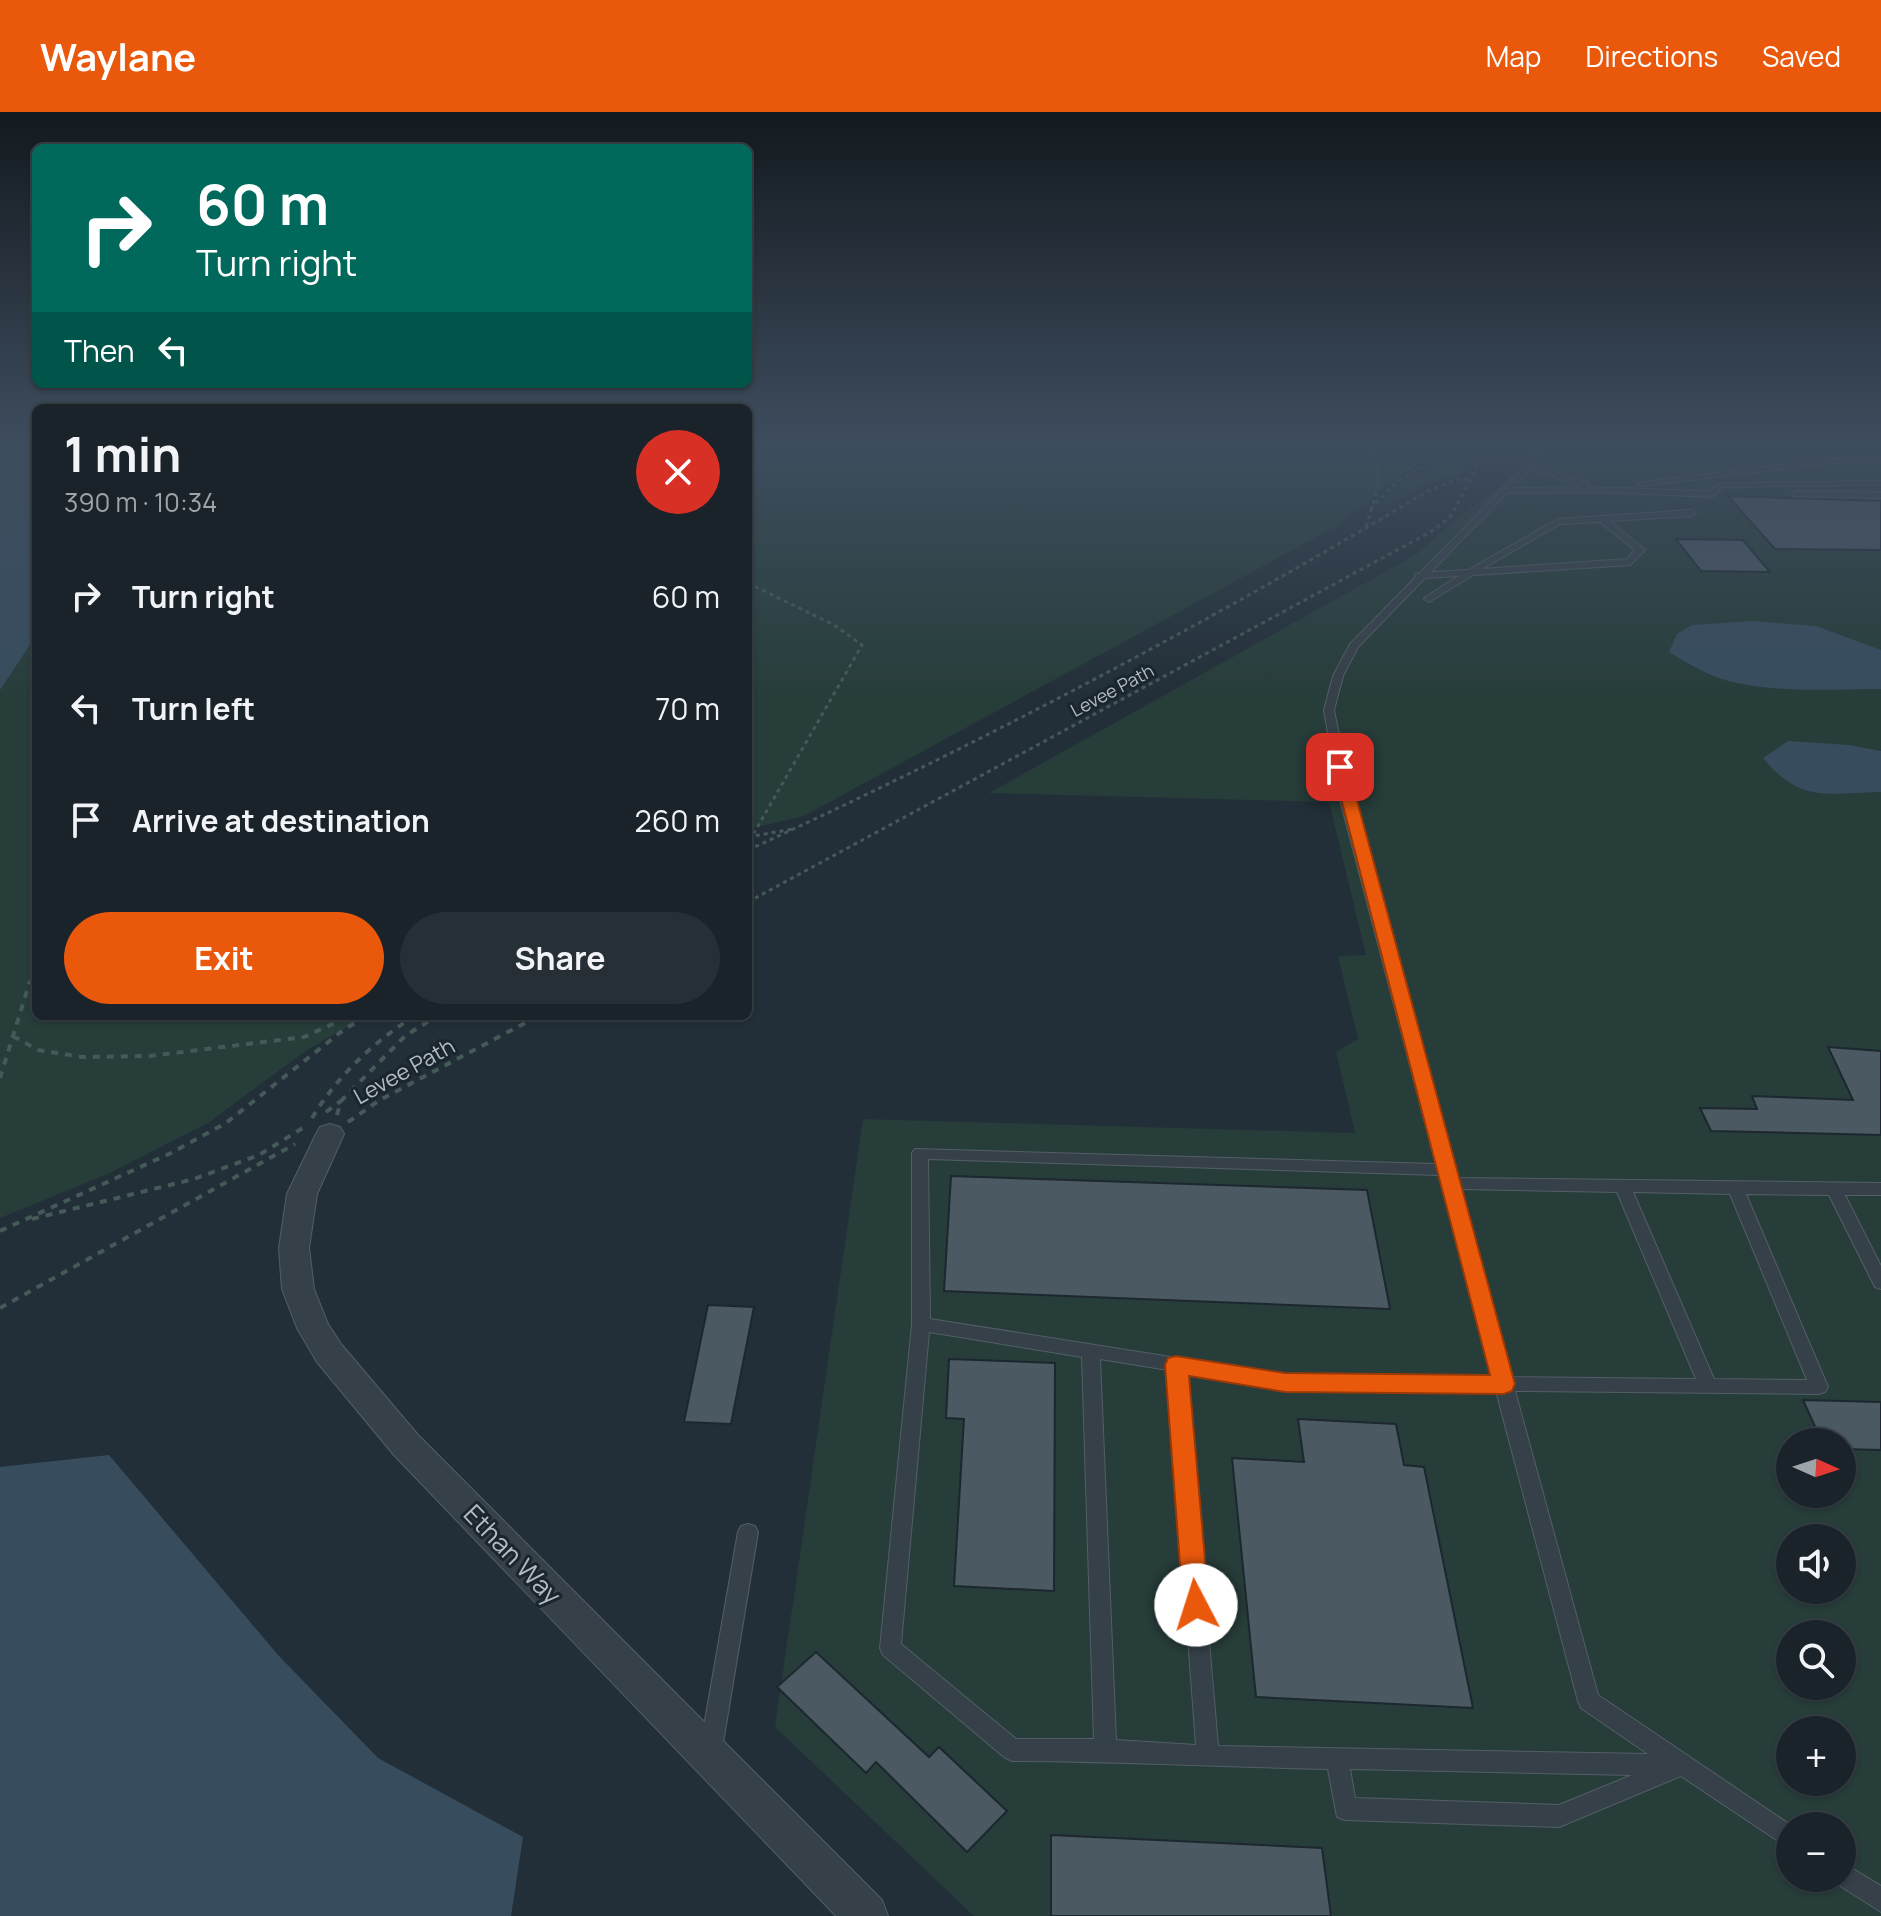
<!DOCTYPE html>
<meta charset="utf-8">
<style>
body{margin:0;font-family:Manrope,sans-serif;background:#272f36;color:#f1f3f6;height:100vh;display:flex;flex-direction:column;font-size:30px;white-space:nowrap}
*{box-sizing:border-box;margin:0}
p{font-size:26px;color:#9fa4a8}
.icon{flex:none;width:44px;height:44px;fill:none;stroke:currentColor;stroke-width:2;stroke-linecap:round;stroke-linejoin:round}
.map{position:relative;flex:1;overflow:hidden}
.sheet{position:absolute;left:32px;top:292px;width:720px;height:616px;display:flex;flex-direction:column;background:#1a232a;border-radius:12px;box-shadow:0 2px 6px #0004,0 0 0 2px #384047}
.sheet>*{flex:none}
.guide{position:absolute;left:32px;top:32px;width:720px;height:244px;border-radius:12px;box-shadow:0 2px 6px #0004,0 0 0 2px #384047;background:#00695c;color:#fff;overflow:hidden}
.needle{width:52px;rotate:93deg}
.controls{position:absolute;left:1776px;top:1316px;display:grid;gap:16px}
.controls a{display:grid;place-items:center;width:80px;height:80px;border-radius:50%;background:#1a232a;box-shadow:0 2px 6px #0004,0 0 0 2px #384047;font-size:40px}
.pin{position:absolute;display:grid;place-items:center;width:68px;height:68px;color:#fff;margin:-34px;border-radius:16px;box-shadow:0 4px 12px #0006}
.me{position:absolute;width:88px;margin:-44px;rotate:355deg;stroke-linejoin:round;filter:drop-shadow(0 0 6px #0008)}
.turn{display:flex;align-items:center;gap:28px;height:168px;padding:0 32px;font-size:36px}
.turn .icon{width:104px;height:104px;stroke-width:2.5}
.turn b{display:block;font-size:56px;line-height:68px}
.then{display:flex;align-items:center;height:76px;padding:0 32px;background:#0003;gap:16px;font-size:30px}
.round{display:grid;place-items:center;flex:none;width:84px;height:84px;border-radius:42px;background:#272f36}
.summary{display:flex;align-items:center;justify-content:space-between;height:136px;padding:0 32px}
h1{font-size:48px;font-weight:700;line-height:60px}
.action{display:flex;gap:16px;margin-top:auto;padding:16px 32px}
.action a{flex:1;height:92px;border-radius:48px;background:#ea580c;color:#fff;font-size:32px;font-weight:700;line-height:92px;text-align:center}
.action a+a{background:#272f36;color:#f1f3f6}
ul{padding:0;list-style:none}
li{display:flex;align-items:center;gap:24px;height:112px;padding:0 32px}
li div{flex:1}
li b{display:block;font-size:30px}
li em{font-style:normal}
header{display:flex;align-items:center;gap:48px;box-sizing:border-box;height:112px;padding:0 40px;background:#ea580c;color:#fff}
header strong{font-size:38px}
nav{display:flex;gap:44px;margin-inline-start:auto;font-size:28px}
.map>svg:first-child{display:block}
.green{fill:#273d3a;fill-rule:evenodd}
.water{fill:#374d5e}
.building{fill:#4b5963;stroke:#1d272f;stroke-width:2}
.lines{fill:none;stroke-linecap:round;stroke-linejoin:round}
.lane-casing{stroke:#545e66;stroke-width:2}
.street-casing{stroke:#545e66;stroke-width:2}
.path-far1{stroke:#465959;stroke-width:3;stroke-dasharray:4 4;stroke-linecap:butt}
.path{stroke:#465959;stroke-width:4;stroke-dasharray:7 7;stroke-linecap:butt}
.lane{fill:#364048;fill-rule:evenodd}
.street{fill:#364048;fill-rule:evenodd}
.route{fill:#ea580c;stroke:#983908;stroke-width:2}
.labels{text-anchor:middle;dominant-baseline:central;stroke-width:6;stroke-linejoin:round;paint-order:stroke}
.far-street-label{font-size:18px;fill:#b1bbc4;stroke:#1b252d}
.street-label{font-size:22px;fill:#b1bbc4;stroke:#1b252d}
.near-street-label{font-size:26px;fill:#b1bbc4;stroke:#1b252d}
</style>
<header>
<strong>Waylane</strong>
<nav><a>Map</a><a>Directions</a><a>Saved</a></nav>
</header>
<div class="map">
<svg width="1881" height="1804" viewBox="0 0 1881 1804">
<rect width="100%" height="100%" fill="#222f38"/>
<!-- green -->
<path class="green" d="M748,332H1442L1429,345L1394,368L1344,410L804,704L748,717Z
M1454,332H1480L1470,352L1461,361L1420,375L1389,393H1381C1394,361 1441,362 1454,332Z
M1535,332H1881V1804H974L775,1615L863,1007L1355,1021L1336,940L1358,927L1338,844L1366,843L1329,690L989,681L1417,442L1458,405L1529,354L1535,347ZM1790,1330H1842V1382H1790ZM1790,1426H1842V1478H1790ZM1790,1522H1842V1574H1790ZM1790,1618H1842V1670H1790ZM1790,1714H1842V1766H1790Z
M36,524V904H367L307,938L208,1011L110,1061L0,1106V578Z"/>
<!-- water -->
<path class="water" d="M0,332H36V524L0,578Z
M1751,509L1816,514L1881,538V577C1834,577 1783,581 1737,571C1712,566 1690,553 1669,540L1677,522L1692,513Z
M1788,629L1849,633L1881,639V680C1827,681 1801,692 1763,646Z
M109,1343L278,1543L378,1646L523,1725L511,1804H0V1355Z"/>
<!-- building -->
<path class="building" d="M1728,384L1881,389V438L1775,437Z
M1676,427L1743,428L1770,460L1701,459Z
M1828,935L1881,939V1023L1711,1019L1700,996L1757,997L1752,984L1853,988Z
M951,1064L1367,1078L1390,1197L944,1179Z
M708,1193L754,1195L731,1312L684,1310Z
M949,1247L1055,1251L1054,1479L954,1474L964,1307L946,1306Z
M1803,1288L1881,1290V1338L1842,1337V1330H1822Z
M1298,1307L1396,1312L1404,1353L1424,1355L1473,1596L1256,1585L1232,1346L1304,1350Z
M816,1540L929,1645L939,1635L1007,1699L967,1740L876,1650L866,1661L777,1575Z
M1051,1723L1322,1736L1331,1804H1051Z"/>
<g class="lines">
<!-- lane casing -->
<g class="lane-casing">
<path id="lane" d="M1534,332H1542L1534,353L1588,371V375L1710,379L1720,371L1881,369V373L1722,375L1712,385L1597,380L1507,381L1431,460L1468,458L1558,407L1692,398L1696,401L1692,404L1610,409L1645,438L1630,453L1473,463L1429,490L1424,487L1426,485L1458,464L1425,466L1358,535L1343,564L1334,598L1351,684L1456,1066L1881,1071V1083H1845L1881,1154V1177L1875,1175L1829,1083L1746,1082L1828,1275L1825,1280L1819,1282L1515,1279L1598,1583L1792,1714H1790V1737L1681,1664L1559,1715L1345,1708L1337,1705L1328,1657C1222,1655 1117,1649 1012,1649L1004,1645L883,1543L880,1536L912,1212V1041L915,1037L1436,1052L1339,684L1324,598L1333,564L1350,532L1415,466V462L1420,461L1528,350ZM1531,357L1582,375L1512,376ZM1600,410L1635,438L1627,447L1482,457L1560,412ZM928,1047L1439,1063L1493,1265L1285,1263L930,1207ZM1459,1077L1617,1080L1696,1267L1511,1265ZM1633,1080L1730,1082L1807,1268L1714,1267ZM929,1220L1082,1245L1094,1627H1016L901,1532ZM1100,1247L1168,1258L1196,1633L1116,1628ZM1186,1261L1285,1277L1496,1279L1578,1589L1581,1596L1648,1642L1218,1634ZM1350,1657L1632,1663L1559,1693L1355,1686Z
M1881,346V350L1833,351L1641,374L1637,372L1641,370L1833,347Z
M1796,379L1881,380V386L1793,384L1792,382Z
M748,1412L755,1414L758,1420L722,1637L719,1644L711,1648L703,1644L700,1637L738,1420L741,1414Z
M1842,1750L1881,1774V1800L1834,1770L1832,1766H1842Z"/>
</g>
<!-- street casing -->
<g class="street-casing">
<path id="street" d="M330,1012L340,1015L344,1022L317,1082L309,1136L314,1177L328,1212L341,1232L418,1323L882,1788L888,1804H836L394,1343L317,1250L297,1216L282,1177L279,1136L287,1082L316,1022L320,1015Z"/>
</g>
<!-- path-far1 -->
<path class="path-far1" d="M1370,397L1397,370L1437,346L1450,332
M1366,415L1379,373L1375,332
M748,471L834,513L862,533L754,721
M748,725L793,717
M748,738C982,631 1208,511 1428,379L1455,368L1468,367
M748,790L1434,418L1451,404L1489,332
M30,871L36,851"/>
<!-- path -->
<path class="path" d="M13,924L38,938L82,945L150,944L304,925L350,904
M0,966L30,869
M326,1000L341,989
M337,1003L341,989L405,924L437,904
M312,1006C338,963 373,931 414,904
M348,1010L380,988L538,904
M32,1107L194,1067L259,1043L306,1014
M0,1119L171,1041L226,1011L346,916L368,904
M0,1196L295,1032"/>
<!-- lane -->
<use href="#lane" class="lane"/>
<!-- street -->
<use href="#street" class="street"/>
</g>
<!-- sky -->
<linearGradient id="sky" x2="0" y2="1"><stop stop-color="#131a1f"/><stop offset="0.57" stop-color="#3e4d5e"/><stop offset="1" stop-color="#3e4d5e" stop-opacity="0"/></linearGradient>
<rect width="1881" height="584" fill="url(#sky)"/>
<!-- route -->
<path class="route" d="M1340,651L1348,655L1515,1272L1512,1279L1504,1282L1285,1280L1189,1264L1209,1493L1205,1502L1196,1505L1186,1502L1183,1493L1165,1253L1168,1246L1176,1244L1285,1261L1490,1263L1333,655Z"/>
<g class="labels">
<!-- far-street labels -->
<g class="far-street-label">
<text transform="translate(1112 578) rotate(-28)">Levee Path</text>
</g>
<!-- street labels -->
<g class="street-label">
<text transform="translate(404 959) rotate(-29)">Levee Path</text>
</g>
<!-- near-street labels -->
<g class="near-street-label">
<text transform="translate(513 1442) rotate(46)">Ethan Way</text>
</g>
</g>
</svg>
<div class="controls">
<a><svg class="needle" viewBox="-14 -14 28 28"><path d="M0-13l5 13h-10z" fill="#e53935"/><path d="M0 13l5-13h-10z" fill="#9fa4a8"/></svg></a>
<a><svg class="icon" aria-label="sound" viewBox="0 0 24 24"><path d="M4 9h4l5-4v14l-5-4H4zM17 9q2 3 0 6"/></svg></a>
<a><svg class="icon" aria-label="search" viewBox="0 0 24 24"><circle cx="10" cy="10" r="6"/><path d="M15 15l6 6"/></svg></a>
<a>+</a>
<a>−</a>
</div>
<div class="pin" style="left:1340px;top:655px;background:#d93025"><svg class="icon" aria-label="arrive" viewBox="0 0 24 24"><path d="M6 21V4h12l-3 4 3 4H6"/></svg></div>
<svg class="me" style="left:1196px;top:1493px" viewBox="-20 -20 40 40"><circle r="19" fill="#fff"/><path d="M0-13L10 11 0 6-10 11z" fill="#ea580c"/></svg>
<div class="guide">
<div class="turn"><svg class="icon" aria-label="right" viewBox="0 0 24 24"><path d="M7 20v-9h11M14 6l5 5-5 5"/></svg><div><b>60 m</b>Turn right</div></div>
<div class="then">Then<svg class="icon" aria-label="left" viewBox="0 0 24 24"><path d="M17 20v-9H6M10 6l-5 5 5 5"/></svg></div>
</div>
<section class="sheet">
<div class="summary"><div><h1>1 min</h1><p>390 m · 10:34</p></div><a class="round" style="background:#d93025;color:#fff"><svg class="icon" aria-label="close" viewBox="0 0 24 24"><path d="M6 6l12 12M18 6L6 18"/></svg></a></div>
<ul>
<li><svg class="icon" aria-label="right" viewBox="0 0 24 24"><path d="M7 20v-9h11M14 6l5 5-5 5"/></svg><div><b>Turn right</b></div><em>60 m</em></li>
<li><svg class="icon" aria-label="left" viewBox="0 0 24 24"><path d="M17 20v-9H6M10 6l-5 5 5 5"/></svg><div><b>Turn left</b></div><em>70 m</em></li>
<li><svg class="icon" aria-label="arrive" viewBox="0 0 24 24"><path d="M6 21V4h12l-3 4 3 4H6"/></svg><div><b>Arrive at destination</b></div><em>260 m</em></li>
</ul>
<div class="action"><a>Exit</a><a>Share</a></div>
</section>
</div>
